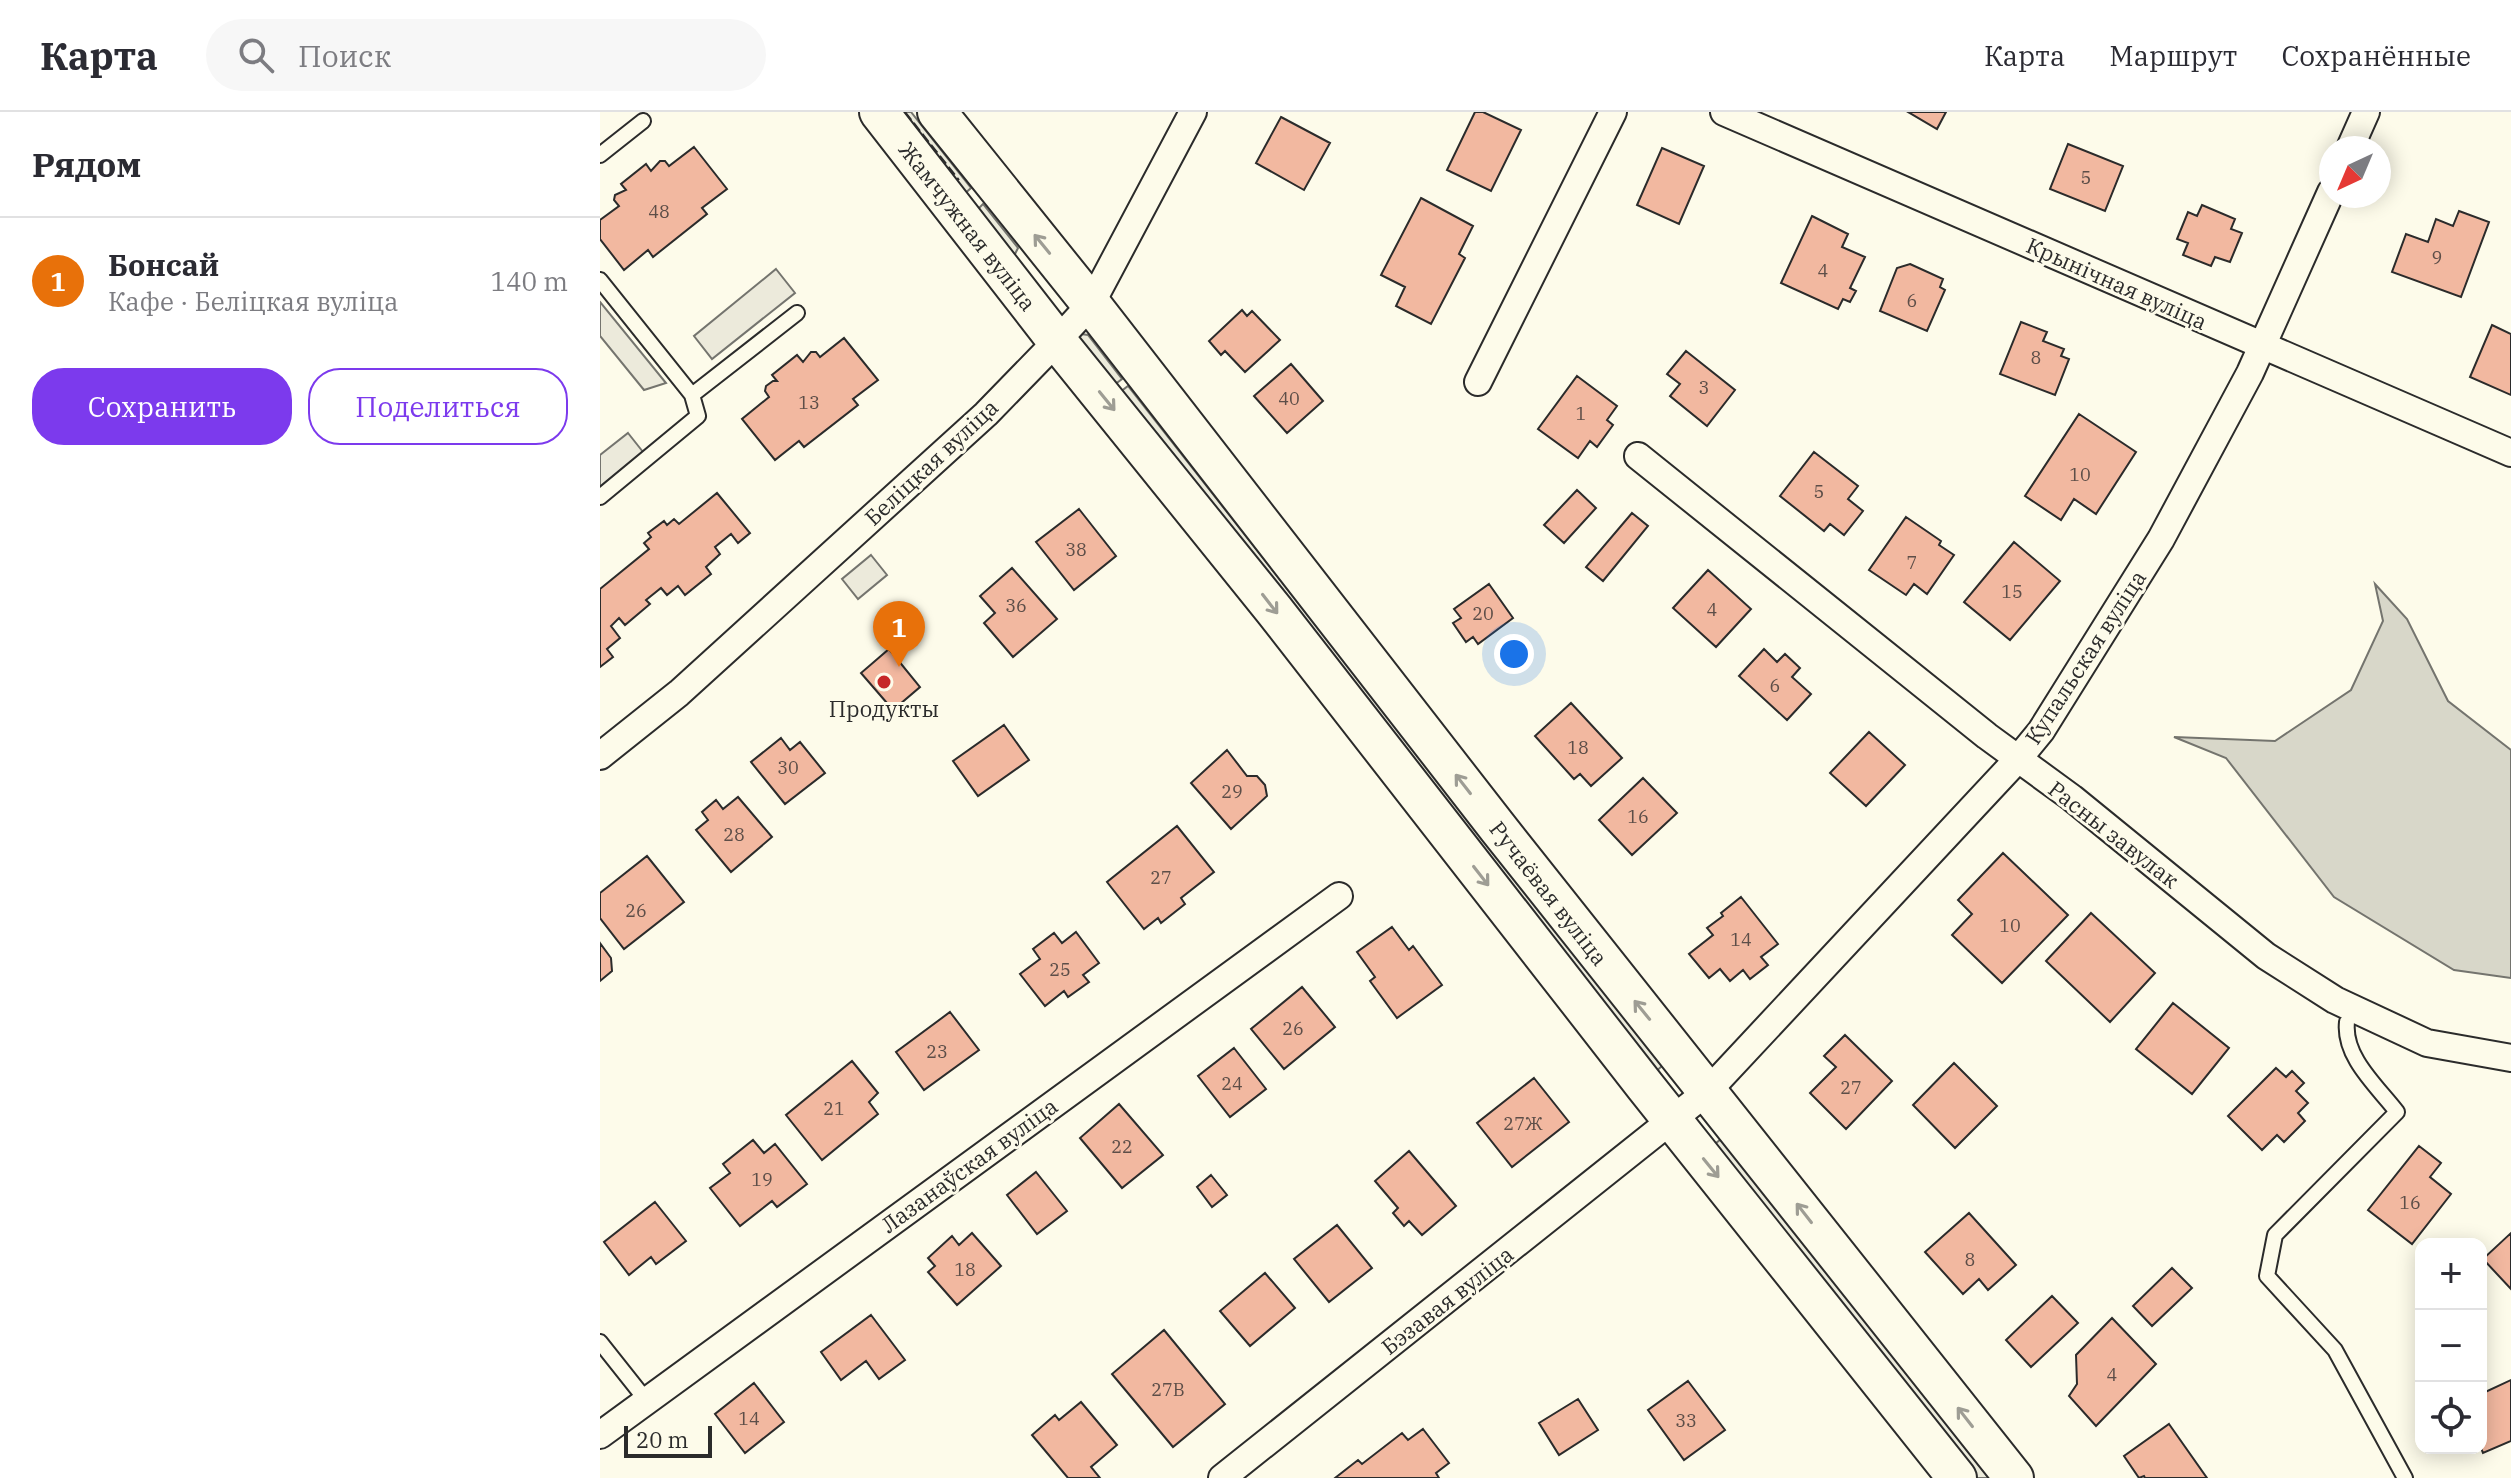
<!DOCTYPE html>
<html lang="ru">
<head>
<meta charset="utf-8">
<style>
	:root { --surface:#fff; --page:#f7f7f7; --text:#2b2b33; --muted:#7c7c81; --line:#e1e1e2; --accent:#7c3aed }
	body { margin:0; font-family:"IBM Plex Serif",serif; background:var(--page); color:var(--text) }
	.controls { position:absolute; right:24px; bottom:24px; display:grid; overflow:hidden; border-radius:16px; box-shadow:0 4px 20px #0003 }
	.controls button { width:72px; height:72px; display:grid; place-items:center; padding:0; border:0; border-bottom:2px solid var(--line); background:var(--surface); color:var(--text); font:40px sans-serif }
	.compass { position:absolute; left:1719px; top:24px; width:72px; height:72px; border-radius:50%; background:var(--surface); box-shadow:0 4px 20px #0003; rotate:224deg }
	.scale { position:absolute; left:24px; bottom:20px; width:88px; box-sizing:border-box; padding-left:8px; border:4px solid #2b2b2b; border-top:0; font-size:22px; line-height:28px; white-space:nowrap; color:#2b2b2b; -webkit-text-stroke:6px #fdfbea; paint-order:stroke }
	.you { position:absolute; left:914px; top:542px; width:28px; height:28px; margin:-20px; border:6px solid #fff; border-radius:50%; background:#1a73e8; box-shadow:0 0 0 12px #1a73e833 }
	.badge { display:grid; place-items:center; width:52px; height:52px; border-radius:50%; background:var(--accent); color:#fff; font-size:26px; font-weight:700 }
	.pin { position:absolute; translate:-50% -66px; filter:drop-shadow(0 2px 4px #0008) }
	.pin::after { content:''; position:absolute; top:42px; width:28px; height:24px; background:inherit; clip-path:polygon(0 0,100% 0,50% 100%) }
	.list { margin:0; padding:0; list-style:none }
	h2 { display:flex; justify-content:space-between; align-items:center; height:104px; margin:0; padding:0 32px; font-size:34px }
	h2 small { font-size:26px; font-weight:400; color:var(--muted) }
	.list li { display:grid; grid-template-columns:52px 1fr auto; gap:24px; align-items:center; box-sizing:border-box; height:128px; padding:0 32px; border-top:2px solid var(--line) }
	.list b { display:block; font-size:30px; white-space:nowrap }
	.list p { margin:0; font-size:26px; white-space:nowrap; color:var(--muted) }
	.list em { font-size:26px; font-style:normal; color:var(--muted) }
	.actions { display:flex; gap:16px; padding:24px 32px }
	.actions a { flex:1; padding:18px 0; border:2px solid var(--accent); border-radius:32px; text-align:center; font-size:28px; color:var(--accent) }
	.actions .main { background:var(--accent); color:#fff }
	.icon { flex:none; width:44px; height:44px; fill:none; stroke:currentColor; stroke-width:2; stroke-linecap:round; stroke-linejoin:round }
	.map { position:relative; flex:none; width:1911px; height:1366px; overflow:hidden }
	header { display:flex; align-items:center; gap:48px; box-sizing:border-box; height:112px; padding:0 40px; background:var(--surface); border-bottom:2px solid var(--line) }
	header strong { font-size:38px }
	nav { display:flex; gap:44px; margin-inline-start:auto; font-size:28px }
	.search { width:560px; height:72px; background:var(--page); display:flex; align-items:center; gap:20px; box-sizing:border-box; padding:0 28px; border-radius:44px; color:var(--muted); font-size:30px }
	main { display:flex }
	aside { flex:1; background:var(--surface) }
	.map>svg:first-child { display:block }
	.green { fill:#ecebdb; stroke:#74746e; stroke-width:2 }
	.parking { fill:#eceadb; stroke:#74746e; stroke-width:2 }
	.water { fill:#d8d7c9; stroke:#74746e; stroke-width:2 }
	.building { fill:#f2b8a0; stroke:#2b2b2b; stroke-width:2 }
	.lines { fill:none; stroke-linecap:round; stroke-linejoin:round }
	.lane-casing { stroke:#2b2b2b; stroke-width:18 }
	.street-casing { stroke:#2b2b2b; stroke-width:30 }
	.secondary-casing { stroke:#2b2b2b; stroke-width:42 }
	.lane { stroke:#fdfbea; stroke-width:14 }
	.street { stroke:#fdfbea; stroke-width:26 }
	.secondary { stroke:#fdfbea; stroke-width:38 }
	.fence { stroke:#2b2b2b; stroke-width:2; stroke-dasharray:10 4; stroke-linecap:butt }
	.oneway { stroke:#9e9d94 }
	.poi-dot { fill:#c62828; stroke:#fdfbea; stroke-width:3 }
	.labels { text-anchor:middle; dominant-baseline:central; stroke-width:6; stroke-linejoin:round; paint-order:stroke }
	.number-label { font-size:18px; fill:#5d4e48 }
	.street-label { font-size:22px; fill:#2b2b2b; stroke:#fdfbea }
	.poi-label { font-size:22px; fill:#2b2b2b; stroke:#fdfbea }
</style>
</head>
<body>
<header>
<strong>Карта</strong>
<div class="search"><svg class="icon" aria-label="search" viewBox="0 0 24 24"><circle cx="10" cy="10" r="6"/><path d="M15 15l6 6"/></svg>Поиск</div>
<nav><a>Карта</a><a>Маршрут</a><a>Сохранённые</a></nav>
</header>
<main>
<aside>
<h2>Рядом<small></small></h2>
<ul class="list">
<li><span class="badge" style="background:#e8710a">1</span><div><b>Бонсай</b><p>Кафе · Беліцкая вуліца</p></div><em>140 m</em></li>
</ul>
<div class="actions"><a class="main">Сохранить</a><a>Поделиться</a></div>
</aside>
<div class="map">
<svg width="1911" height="1366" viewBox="0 0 1911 1366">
	<rect width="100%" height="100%" fill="#fdfbea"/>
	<path class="green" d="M297,0H311L371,76L363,83Z
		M383,92L418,136L415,142L410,143L376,99Z
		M481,222L488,223L522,267L510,276L476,225Z
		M528,274L1062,954L1052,963L515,284Z
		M1121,1027L1389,1366H1368L1109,1037Z"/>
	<path class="parking" d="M176,157L195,181L112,247L94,224Z
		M0,190L66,271L44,278L0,224Z
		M28,321L47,345L0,383V343Z
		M271,443L287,463L258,487L242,467Z"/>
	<path class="water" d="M1775,472L1807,507L1848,589L1911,638V866L1854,858L1734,785L1626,646L1574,625L1675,629L1751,578L1783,509Z"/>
	<path class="building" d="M875,0H883L921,18L891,79L847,58Z
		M1308,0H1346L1337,17Z
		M681,5L730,31L704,78L656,51Z
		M1468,32L1523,54L1505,99L1450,77Z
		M94,35L127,77L102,96L107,102L53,145L48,138L24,158L0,127V108L19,94L14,88L15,83L26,78L21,72L46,52L51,59L60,49H65L69,54Z
		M1062,36L1104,54L1079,112L1037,93Z
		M821,86L873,114L859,142L865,146L831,212L796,194L805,175L781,163Z
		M1602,93L1635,107L1631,117L1642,121L1630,150L1615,145L1611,154L1583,143L1588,131L1577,127L1588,100L1597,104Z
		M1859,99L1889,110L1861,185L1792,160L1806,122L1828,130L1836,107L1853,114Z
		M1212,104L1248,122L1242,135L1265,145L1250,176L1256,179L1250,190L1243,187L1238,197L1181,171Z
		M1310,152L1343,167L1340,175L1345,178L1327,219L1280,199L1297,156Z
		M642,198L647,204L652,199L680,228L645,260L625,239L621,243L609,229Z
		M1421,210L1447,220L1443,229L1464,237L1461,244L1469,247L1455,283L1400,262Z
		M1892,213L1911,222V283L1870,265Z
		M244,226L278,268L253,287L258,293L204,335L199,329L175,348L142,307L169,285L165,279L166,274L173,269H177L172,263L197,243L203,250L211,240H216L220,245Z
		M1086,239L1135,278L1107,314L1070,284L1080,272L1067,262Z
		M691,252L723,289L687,321L654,284Z
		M977,264L1017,294L1007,308L1013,313L997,335L990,329L978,346L938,317Z
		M1479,302L1536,340L1496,402L1474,387L1461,408L1425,384Z
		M1214,340L1258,374L1248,387L1263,399L1244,423L1230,412L1224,419L1180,384Z
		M977,378L996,396L964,431L944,413Z
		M117,381L150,421L138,431L131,422L115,435L120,442L106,455L111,462L85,483L78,474L67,483L61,476L46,488L50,492L25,513L19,506L11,514L20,526L7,537L13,545L0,555V477L49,437L44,431L51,425L48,421L64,409L67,413L74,407L79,412Z
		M479,397L516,444L474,478L436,430Z
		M1032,401L1048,414L1003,469L986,455Z
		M1306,405L1341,429L1339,433L1354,443L1327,482L1314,472L1306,483L1269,458Z
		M1414,430L1460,469L1410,528L1364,490Z
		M412,456L457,507L413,545L384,511L395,501L380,484Z
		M1108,458L1151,497L1116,535L1073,496Z
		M889,472L913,506L878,532L873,525L866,530L853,511L861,506L854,497Z
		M289,537L320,575L293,598L261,561Z
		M1164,537L1177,550L1185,542L1200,556L1192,565L1211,582L1187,608L1139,564Z
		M971,591L1022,646L991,674L980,662L974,667L935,624Z
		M404,613L429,648L378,684L353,649Z
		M1269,620L1305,653L1266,694L1230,661Z
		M181,626L190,638L200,630L225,661L185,692L151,650Z
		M627,638L647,664H657L665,673L667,684L631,717L591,671Z
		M1043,666L1077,701L1032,743L999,708Z
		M138,685L172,725L131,760L96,718L108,708L102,700L116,688L123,697Z
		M577,714L614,760L581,786L585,792L561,811L558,806L544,817L507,770Z
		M1403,741L1468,803L1402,871L1352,823L1372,802L1358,788Z
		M47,744L84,790L24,837L0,806V781Z
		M1141,785L1178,832L1161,845L1168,853L1150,867L1143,858L1130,869L1120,857L1109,866L1089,842L1113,823L1107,816L1123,804L1121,801Z
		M1491,801L1555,861L1510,910L1446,849Z
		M792,815L809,838L813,834L842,873L797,906L770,869L775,865L757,840Z
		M476,820L499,851L483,863L489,870L468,885L464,879L445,894L420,862L440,847L433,837L454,821L462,831Z
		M0,831L11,846L12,859L0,869Z
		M702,875L735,915L684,957L651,917Z
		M1573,891L1629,936L1592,982L1536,937Z
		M350,900L379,938L324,978L296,940Z
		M1245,923L1292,969L1246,1017L1210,981L1236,955L1224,944Z
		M634,936L666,977L630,1005L598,964Z
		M252,949L278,981L269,990L278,1002L222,1048L186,1003Z
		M1354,951L1397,994L1355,1036L1313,993Z
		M1676,956L1686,965L1692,959L1704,971L1696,979L1708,991L1698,1001L1705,1009L1684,1030L1677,1023L1662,1038L1628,1004Z
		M934,966L969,1010L912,1055L877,1011Z
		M519,992L563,1043L522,1076L480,1026Z
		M153,1028L164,1041L175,1032L207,1072L177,1095L172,1089L140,1114L110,1076L130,1061L123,1052Z
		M1819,1034L1841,1051L1830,1065L1851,1082L1812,1132L1768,1098Z
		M809,1039L856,1094L822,1123L809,1109L804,1114L793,1101L798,1096L775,1069Z
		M436,1060L467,1099L437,1122L407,1083Z
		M611,1063L627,1083L612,1095L597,1075Z
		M55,1090L86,1129L56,1152L51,1145L29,1163L4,1130Z
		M1369,1101L1416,1153L1388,1178L1379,1167L1363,1182L1325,1140Z
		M737,1113L772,1156L729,1190L694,1147Z
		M372,1121L401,1154L357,1193L328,1160L335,1154L328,1146L352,1124L359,1133Z
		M1911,1121V1177L1883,1147Z
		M1572,1156L1592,1176L1552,1214L1533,1194Z
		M665,1161L695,1196L650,1234L620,1199Z
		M1452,1184L1478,1211L1431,1255L1406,1228Z
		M271,1203L305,1248L279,1267L266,1249L241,1268L221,1240Z
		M1512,1206L1556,1252L1496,1314L1469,1284L1477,1272L1476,1243Z
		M564,1218L625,1292L573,1335L512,1262Z
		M1911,1268V1329L1883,1341L1881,1336V1282Z
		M1088,1269L1125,1318L1084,1348L1048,1298Z
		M154,1271L184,1310L145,1341L115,1302Z
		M978,1287L998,1318L959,1343L939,1311Z
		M481,1290L517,1333L491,1355L500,1366H468L432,1323L455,1303L459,1308Z
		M1569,1312L1607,1366H1545L1544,1364L1539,1366L1524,1344Z
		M823,1317L849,1351L836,1361L839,1366H735L758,1348L762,1352L802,1321L808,1328Z"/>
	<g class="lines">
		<defs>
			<path id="lane" d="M0,43L43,9
				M0,168L92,283L98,304L0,385
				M92,283L197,201
				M1747,910C1743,945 1778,975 1797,1000L1675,1123L1667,1164L1735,1238L1805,1366
				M0,1230L46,1288"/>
			<path id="street" d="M1124,0L1911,341
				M1750,36L1766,0
				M878,270L1013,0
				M1038,344L1387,624L1472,686L1666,844L1735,888L1827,931L1911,946
				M0,644L79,581L386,302L457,229L491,192L593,0
				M0,1323L739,784
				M622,1366L1108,979L1418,647L1441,619L1561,427L1650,261L1731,80"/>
			<path id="secondary" d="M279,0L457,229L674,498L1045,974L1357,1366
				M337,0L491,192L898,716L1414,1366"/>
		</defs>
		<use href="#lane" class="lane-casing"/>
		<use href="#street" class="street-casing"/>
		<use href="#secondary" class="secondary-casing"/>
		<use href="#lane" class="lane"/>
		<use href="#street" class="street"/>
		<use href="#secondary" class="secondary"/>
		<path class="fence" d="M305,0L359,68"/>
	</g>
	<defs><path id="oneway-shaft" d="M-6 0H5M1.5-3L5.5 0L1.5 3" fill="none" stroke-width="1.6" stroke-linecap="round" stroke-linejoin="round" transform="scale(2)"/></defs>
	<g class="oneway">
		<use href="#oneway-shaft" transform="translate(442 132) rotate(-129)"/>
		<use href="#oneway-shaft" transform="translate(507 289) rotate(51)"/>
		<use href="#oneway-shaft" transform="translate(670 492) rotate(52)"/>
		<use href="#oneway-shaft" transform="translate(863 672) rotate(-128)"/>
		<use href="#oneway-shaft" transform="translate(881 764) rotate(52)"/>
		<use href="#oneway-shaft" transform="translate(1042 898) rotate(-129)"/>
		<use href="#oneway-shaft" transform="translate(1111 1056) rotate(51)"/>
		<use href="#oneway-shaft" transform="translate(1204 1101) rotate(-128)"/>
		<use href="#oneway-shaft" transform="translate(1365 1305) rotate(-128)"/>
	</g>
	<circle class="poi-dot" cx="284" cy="570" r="8"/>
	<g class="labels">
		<g class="number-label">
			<text x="1486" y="65">5</text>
			<text x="59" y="99">48</text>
			<text x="1837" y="145">9</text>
			<text x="1223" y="158">4</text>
			<text x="1312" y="188">6</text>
			<text x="1436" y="245">8</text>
			<text x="1104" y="275">3</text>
			<text x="689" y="286">40</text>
			<text x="209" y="290">13</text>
			<text x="981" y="301">1</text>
			<text x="1480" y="362">10</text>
			<text x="1219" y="379">5</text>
			<text x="476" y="437">38</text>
			<text x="1312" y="450">7</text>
			<text x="1412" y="479">15</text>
			<text x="416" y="493">36</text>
			<text x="1112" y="497">4</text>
			<text x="883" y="501">20</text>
			<text x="1175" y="573">6</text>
			<text x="978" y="635">18</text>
			<text x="188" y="655">30</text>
			<text x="632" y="679">29</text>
			<text x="1038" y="704">16</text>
			<text x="134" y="722">28</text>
			<text x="561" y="765">27</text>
			<text x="36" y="798">26</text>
			<text x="1410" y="813">10</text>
			<text x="1141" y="827">14</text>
			<text x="460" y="857">25</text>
			<text x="693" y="916">26</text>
			<text x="337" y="939">23</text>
			<text x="632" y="971">24</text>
			<text x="1251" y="975">27</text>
			<text x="234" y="996">21</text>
			<text x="923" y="1011">27Ж</text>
			<text x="522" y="1034">22</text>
			<text x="162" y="1067">19</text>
			<text x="1810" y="1090">16</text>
			<text x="1370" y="1147">8</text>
			<text x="365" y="1157">18</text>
			<text x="1512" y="1262">4</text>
			<text x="568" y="1277">27В</text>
			<text x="149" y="1306">14</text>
			<text x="1086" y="1308">33</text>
		</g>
		<g class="street-label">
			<text transform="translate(368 114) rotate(52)">Жамчужная вуліца</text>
			<text transform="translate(1517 171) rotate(24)">Крынічная вуліца</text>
			<text transform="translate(331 350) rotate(-43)">Беліцкая вуліца</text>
			<text transform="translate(1485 545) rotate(-57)">Купальская вуліца</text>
			<text transform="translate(1514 722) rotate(38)">Расны завулак</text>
			<text transform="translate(949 781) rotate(52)">Ручаёвая вуліца</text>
			<text transform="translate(369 1053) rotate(-36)">Лазанаўская вуліца</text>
			<text transform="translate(847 1188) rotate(-38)">Бэзавая вуліца</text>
		</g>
		<g class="poi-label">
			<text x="284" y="596">Продукты</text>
		</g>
	</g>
</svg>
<div class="controls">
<button>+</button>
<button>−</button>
<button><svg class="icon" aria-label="locate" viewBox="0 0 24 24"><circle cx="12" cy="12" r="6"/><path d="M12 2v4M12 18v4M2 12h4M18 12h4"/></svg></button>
</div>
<svg class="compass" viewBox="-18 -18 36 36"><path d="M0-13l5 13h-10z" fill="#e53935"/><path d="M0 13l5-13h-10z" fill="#7c7c81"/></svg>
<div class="scale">20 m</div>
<div class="you"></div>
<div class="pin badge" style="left:299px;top:555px;background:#e8710a">1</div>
</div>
</main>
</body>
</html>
